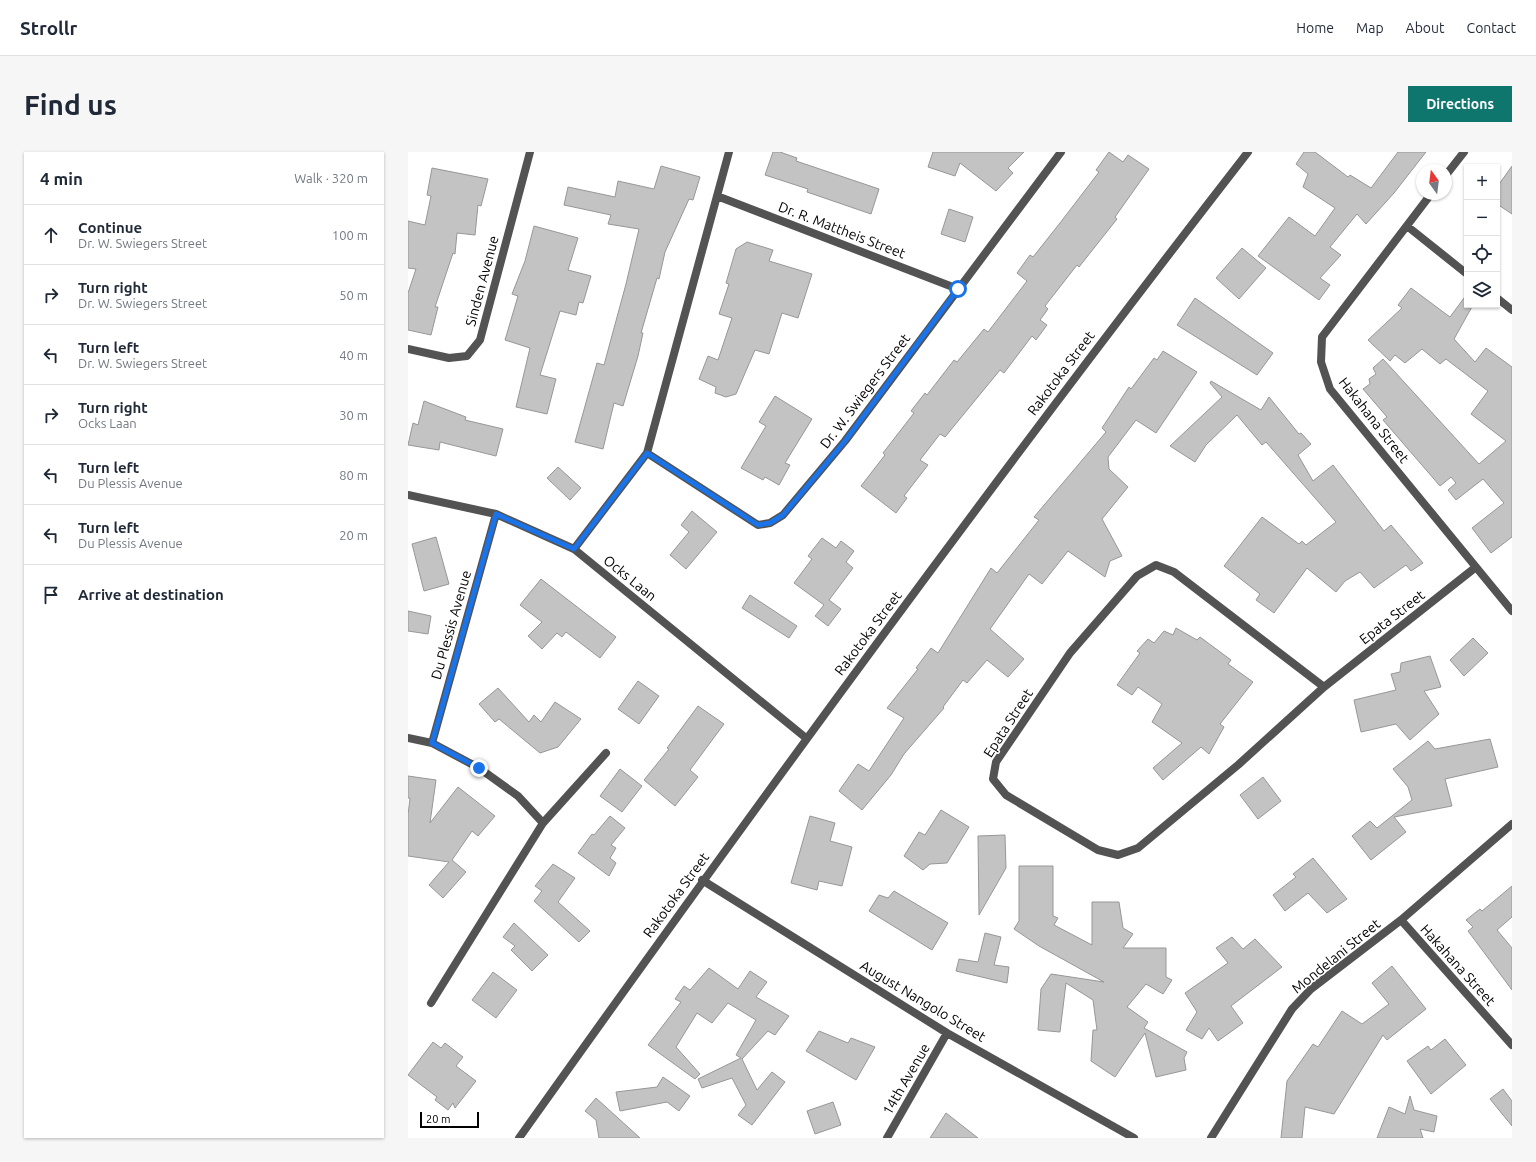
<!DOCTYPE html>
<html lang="en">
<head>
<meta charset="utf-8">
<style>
	:root { --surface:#fff; --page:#f6f6f7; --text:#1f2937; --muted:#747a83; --line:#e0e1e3; --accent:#0f766e }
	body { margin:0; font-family:Ubuntu,sans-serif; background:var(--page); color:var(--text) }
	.controls { position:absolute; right:12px; top:12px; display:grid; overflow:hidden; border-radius:0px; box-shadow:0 1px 3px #0004 }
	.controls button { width:36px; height:36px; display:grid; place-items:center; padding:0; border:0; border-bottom:1px solid var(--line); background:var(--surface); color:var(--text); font:20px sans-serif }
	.compass { position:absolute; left:1008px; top:12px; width:36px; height:36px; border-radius:50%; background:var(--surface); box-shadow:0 1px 3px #0004; rotate:346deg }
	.scale { position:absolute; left:12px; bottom:10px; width:59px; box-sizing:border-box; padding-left:4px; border:2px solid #000; border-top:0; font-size:11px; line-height:14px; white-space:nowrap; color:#000; -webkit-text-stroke:3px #fff; paint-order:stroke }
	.stop { position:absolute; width:12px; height:12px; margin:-9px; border:3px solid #1a73e8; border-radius:50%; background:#fff }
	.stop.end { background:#1a73e8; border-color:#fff; box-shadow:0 1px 4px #0008 }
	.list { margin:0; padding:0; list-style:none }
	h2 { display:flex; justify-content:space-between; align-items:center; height:52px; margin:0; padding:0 16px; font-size:17px }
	h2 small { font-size:13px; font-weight:400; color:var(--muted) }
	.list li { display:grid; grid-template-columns:26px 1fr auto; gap:12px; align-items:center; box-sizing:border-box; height:60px; padding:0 16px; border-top:1px solid var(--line) }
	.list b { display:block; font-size:15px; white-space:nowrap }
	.list p { margin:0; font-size:13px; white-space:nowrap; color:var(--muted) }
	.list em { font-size:13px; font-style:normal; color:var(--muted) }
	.icon { flex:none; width:22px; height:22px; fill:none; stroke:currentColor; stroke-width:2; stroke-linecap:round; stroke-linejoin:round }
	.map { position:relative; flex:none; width:1104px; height:986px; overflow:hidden; border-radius:0px }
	header { display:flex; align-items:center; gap:24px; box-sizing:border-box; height:56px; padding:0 20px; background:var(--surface); border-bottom:1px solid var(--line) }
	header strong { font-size:19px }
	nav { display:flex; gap:22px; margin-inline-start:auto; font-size:14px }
	.intro { display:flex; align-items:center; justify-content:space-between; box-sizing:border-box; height:96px; padding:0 24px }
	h1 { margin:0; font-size:28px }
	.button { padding:10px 18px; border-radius:0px; background:var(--accent); color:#fff; font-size:14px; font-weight:700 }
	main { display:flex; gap:24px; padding:0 24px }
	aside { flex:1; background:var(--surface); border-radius:0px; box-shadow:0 1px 3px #0004 }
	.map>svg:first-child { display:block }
	.building { fill:#c3c3c3; stroke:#979797 }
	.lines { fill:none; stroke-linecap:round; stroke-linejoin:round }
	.minor { stroke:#535353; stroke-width:8 }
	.tertiary { stroke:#535353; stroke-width:8 }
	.route { stroke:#1a73e8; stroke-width:5 }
	.labels { text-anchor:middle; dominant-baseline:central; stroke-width:3; stroke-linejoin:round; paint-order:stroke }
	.street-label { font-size:14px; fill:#000; stroke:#fff }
</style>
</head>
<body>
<header>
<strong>Strollr</strong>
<nav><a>Home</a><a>Map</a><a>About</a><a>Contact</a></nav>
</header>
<div class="intro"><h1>Find us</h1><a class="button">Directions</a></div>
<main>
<aside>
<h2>4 min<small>Walk · 320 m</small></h2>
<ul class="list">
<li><svg class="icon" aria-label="ahead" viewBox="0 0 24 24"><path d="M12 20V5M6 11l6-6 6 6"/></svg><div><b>Continue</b><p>Dr. W. Swiegers Street</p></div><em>100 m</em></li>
<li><svg class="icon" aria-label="right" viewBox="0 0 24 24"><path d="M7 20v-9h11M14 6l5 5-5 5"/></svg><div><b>Turn right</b><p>Dr. W. Swiegers Street</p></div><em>50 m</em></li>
<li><svg class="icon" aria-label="left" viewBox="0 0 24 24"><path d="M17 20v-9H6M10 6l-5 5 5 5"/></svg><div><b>Turn left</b><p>Dr. W. Swiegers Street</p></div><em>40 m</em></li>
<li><svg class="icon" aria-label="right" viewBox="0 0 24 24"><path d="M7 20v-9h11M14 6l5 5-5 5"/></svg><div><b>Turn right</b><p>Ocks Laan</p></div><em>30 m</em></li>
<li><svg class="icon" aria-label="left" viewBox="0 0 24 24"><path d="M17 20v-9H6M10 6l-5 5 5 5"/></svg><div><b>Turn left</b><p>Du Plessis Avenue</p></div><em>80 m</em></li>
<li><svg class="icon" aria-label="left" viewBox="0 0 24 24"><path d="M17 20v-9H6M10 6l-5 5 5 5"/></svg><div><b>Turn left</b><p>Du Plessis Avenue</p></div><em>20 m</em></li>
<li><svg class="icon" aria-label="arrive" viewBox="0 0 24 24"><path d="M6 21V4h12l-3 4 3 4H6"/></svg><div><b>Arrive at destination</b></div></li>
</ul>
</aside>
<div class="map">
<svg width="1104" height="986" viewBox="0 0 1104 986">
	<rect width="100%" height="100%" fill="#fff"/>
	<path class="building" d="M365,0H372L389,6L388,9L471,37L463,62L399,40L400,37L357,23Z
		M525,0H616L600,16L605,21L588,39L552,11L547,24L520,15Z
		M701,0L715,10L720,3L741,17L707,65L709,67L671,115L669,113L637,154L640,157L632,168L639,173L628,188L624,184L596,221L592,218L537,285L532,282L512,308L520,313L496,344L499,346L488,361L453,334L477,303L475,301L506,261L503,259L517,241L519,243L546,208L549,210L576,177L580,180L619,129L609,121L622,103L625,105L652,71L691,20L688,18Z
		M896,0H907L940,25L942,23L963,36L990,0H1018L986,41L958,72L949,62L922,95L933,103L912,126L922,133L911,148L850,104L881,65L907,84L927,56L895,35L900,22L888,12Z
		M253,14L292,25L285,48L281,47L257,100L251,127L249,126L233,181H235L230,204L215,254L206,251L195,297L167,290L189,211L196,213L218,132L231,77L200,72L203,63L156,53L160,35L207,45L210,29L246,37Z
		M1104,14V62L1089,52V35Z
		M24,16L80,27L73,54L70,53L67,83L49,81L47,102L45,101L27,155H30L23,183L0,178V141L8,117L0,116V69L17,73L23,44L19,43Z
		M541,57L565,65L557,90L533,82Z
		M126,74L170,86L160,118L183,124L175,151L171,150L168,163L152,159L132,223L148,227L139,262L108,255L122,196L97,188L110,144L104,142L117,109Z
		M339,90L365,98L361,109L404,122L390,166L374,161L361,202L347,198L328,242L318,245L307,241L308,235L291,227L300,204L310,208L324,166L311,162L321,132L318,131L328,97Z
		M834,96L858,116L831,147L808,126Z
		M1003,136L1042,165L1059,142V153H1065L1046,187L1067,210L1078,196L1104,215V385L1083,401L1064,376L1096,351L1075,327L1048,348L1040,338L1048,331L1043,325L1032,334L975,268L979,265L955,237L962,232L961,227L968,222L965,216L975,207L1071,312L1098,289L1063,262L1080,239L1038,207L1032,212L1014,197L997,211L987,203L982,209L960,188L994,156L990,153Z
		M787,146L865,201L849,223L769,173Z
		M755,199L789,220L748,281L728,268L700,305L701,317L720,335L694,367L714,404L702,409L697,425L660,399L634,432L621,422L582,477L616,507L600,525L579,508L559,531L555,528L535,555L536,556L496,602L483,623L454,658L431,639L450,612L461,619L496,566L479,556L510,517L508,516L523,496L530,501L583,416L589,421L631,368L626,365L698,280L694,276L721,235L723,237L746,206L749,208Z
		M803,229L853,258L861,245L891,282L893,281L903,292L890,303L905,329L925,313L976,379L983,373L1015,411L1003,419L998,413L966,436L952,420L937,429L928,440L899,416L866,461L848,448L852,442L816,414L854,365L891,392L894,389L898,393L928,370L858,290L854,293L829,263L798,293L787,310L762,294L814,245L802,231Z
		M367,244L404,267L377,311L382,313L371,333L357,325L355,328L333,316L358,274L351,270Z
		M16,249L58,265L57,268L95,277L88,304L32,290L31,298L0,293L5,271L10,273Z
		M150,315L173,336L162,348L139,326Z
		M284,359L309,380L278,417L262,403L281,380L273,373Z
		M28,385L41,432L16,439L4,392Z
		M414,386L428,396L433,389L446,399L438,410L445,416L421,448L433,457L420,474L407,464L416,453L386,431L404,407L400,404Z
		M133,427L208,485L192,506L158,480L154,485L149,481L134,497L120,484L134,470L112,453Z
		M342,443L389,474L381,486L334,456Z
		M0,459L23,464L20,482L0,479Z
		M768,476L789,488L792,485L823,508L820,512L845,530L812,572L816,575L801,602L793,595L755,628L745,616L774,591L744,570L754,552L730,535L724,543L709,533L732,501L729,499L740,487L746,491L756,479L765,483Z
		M1065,486L1080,501L1056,524L1042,508Z
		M1022,504L1033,535L1016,539L1031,562L1002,588L988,572L953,580L946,548L988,538L983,522L992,520L993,511Z
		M230,529L251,544L231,572L210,557Z
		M90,536L121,570L126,563L133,570L147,550L173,567L150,595L132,601L91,567L87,570L71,552Z
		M290,554L316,572L282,618L290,625L267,654L236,628L261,597L259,596Z
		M1082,587L1090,615L1037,627L1044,654L986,665L998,680L963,708L944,684L962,669L969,676L1004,648L1000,635L985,617L1020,589L1027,597Z
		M212,617L234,634L214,660L192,644Z
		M0,624L28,628L22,671L50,635L87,664L70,684L64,679L44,708L58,720L35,746L21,733L41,710L0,704V663L2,646H0Z
		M855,625L873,649L850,667L832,643Z
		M533,658L561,675L539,711L522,712L515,718L496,704L511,680L517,683Z
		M202,664L217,676L203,693L208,696L202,706L208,711L201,724L170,701L184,682L186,683Z
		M402,664L427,671L422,689L444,695L434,734L411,729L409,738L383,731Z
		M597,683L598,716L571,763L570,684Z
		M905,706L939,747L919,761L900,741L877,759L865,743L888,725L885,722Z
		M145,712L167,726L150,750L182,779L171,790L126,749L134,739L127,734Z
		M611,714H645V764L650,766L646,773L684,793V750H711L715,776L725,782L715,796H758V825L764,828L755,842L738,832L719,855L740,870L736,876L779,900L776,906L778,918L748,925L737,881L707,925L683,909L685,878H689L685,848L658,831L652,880L630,878L633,837L643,822L696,830L631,794L606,777L611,769Z
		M1104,734V765L1089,778L1104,796V838L1060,779L1065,775L1058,768L1072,757L1074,759Z
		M486,739L540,771L524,798L461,759L471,743L480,746Z
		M106,771L140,803L124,819L103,798L107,794L95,785Z
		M577,781L593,785L586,813L601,815L599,831L548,819L551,807L570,810Z
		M824,785L835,797L847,787L874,815L823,854L835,871L810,889L801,876L794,887L778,878L789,860L777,841L820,811L808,796Z
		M984,814L1018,857L979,888L975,883L926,962L897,955L894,986H873L879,929L905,892L910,895L934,859L954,872L981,852L964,831Z
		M301,816L330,837L342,819L359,830L348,845L381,864L367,883L360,879L334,907L349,938L364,920L377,930L344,973L330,963L338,953L324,926L294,936L290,927L333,906L328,903L348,868L320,851L304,871L289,861L268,895L292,922L287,927L240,893L273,850L267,847L276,834L282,838Z
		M85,820L109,838L88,866L64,848Z
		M411,879L440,891L443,886L467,895L448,928L398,899Z
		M1037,887L1058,913L1023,942L999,909L1020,894L1023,898Z
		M25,890L33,896L37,891L55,905L48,914L68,929L47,956L45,951L40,958L27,948L29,945L0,923Z
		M255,925L282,944L271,959L259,950L212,959L208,940L249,935Z
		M1095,937L1104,949V974L1082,947Z
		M1002,944L1006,958L1029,964L1026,980L1012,977L1015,986H969L981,955L997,962Z
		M188,946L232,986H191L188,968L177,959Z
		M425,950L433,973L407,982L399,959Z
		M538,961L570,986H522Z"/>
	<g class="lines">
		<path class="minor" d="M1038,23L1056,0
			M1023,42L914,185L913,210L922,237L1104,459
			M309,44L550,137
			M999,74L1059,122
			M1089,146L1104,158
			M0,197L41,206L59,204L72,188L122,0
			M239,301L350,373L362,371L375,363L437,289L653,0
			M0,343L88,362L166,397L398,586
			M166,397L239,301L321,0
			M916,535L766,420L748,413L729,424L662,501L588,610L585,627L598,643L690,698L710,703L730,696L830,613L916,535L1068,415
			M0,586L24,591L71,616L110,644L135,671L23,851
			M24,591L88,362
			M135,671L198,601
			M294,728L539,881L726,986
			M993,768L1104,893
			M479,986L539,881
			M803,986L884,857L903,837L993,768L1104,672"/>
		<path class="tertiary" d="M111,986C348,653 589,323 840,0"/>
	</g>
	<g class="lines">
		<path class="route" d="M71,616L24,591L88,362L166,397L239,301L350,373L362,371L375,363L437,289L550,137"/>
	</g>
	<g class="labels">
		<g class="street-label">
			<text transform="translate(434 78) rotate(21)">Dr. R. Mattheis Street</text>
			<text transform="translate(74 129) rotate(-75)">Sinden Avenue</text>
			<text transform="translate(653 221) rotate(-53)">Rakotoka Street</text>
			<text transform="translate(457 239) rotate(-53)">Dr. W. Swiegers Street</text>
			<text transform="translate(966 268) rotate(52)">Hakahana Street</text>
			<text transform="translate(222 426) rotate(39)">Ocks Laan</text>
			<text transform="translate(984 465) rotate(-38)">Epata Street</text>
			<text transform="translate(43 473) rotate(-74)">Du Plessis Avenue</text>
			<text transform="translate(460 481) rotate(-53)">Rakotoka Street</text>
			<text transform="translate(600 571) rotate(-57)">Epata Street</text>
			<text transform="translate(268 743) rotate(-54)">Rakotoka Street</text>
			<text transform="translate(928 804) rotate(-39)">Mondelani Street</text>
			<text transform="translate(1050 813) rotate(48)">Hakahana Street</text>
			<text transform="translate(515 849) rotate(31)">August Nangolo Street</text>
			<text transform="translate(498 927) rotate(-60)">14th Avenue</text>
		</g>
	</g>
</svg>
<div class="controls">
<button>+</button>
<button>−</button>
<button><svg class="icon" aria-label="locate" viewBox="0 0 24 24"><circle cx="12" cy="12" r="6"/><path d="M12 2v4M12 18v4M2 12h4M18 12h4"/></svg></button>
<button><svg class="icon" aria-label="layers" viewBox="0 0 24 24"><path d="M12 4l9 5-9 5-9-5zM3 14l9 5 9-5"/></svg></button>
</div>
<svg class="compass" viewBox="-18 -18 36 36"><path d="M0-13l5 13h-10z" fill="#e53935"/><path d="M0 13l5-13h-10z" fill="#747a83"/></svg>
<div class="scale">20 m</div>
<div class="stop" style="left:550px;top:137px"></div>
<div class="stop end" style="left:71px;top:616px"></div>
</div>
</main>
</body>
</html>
